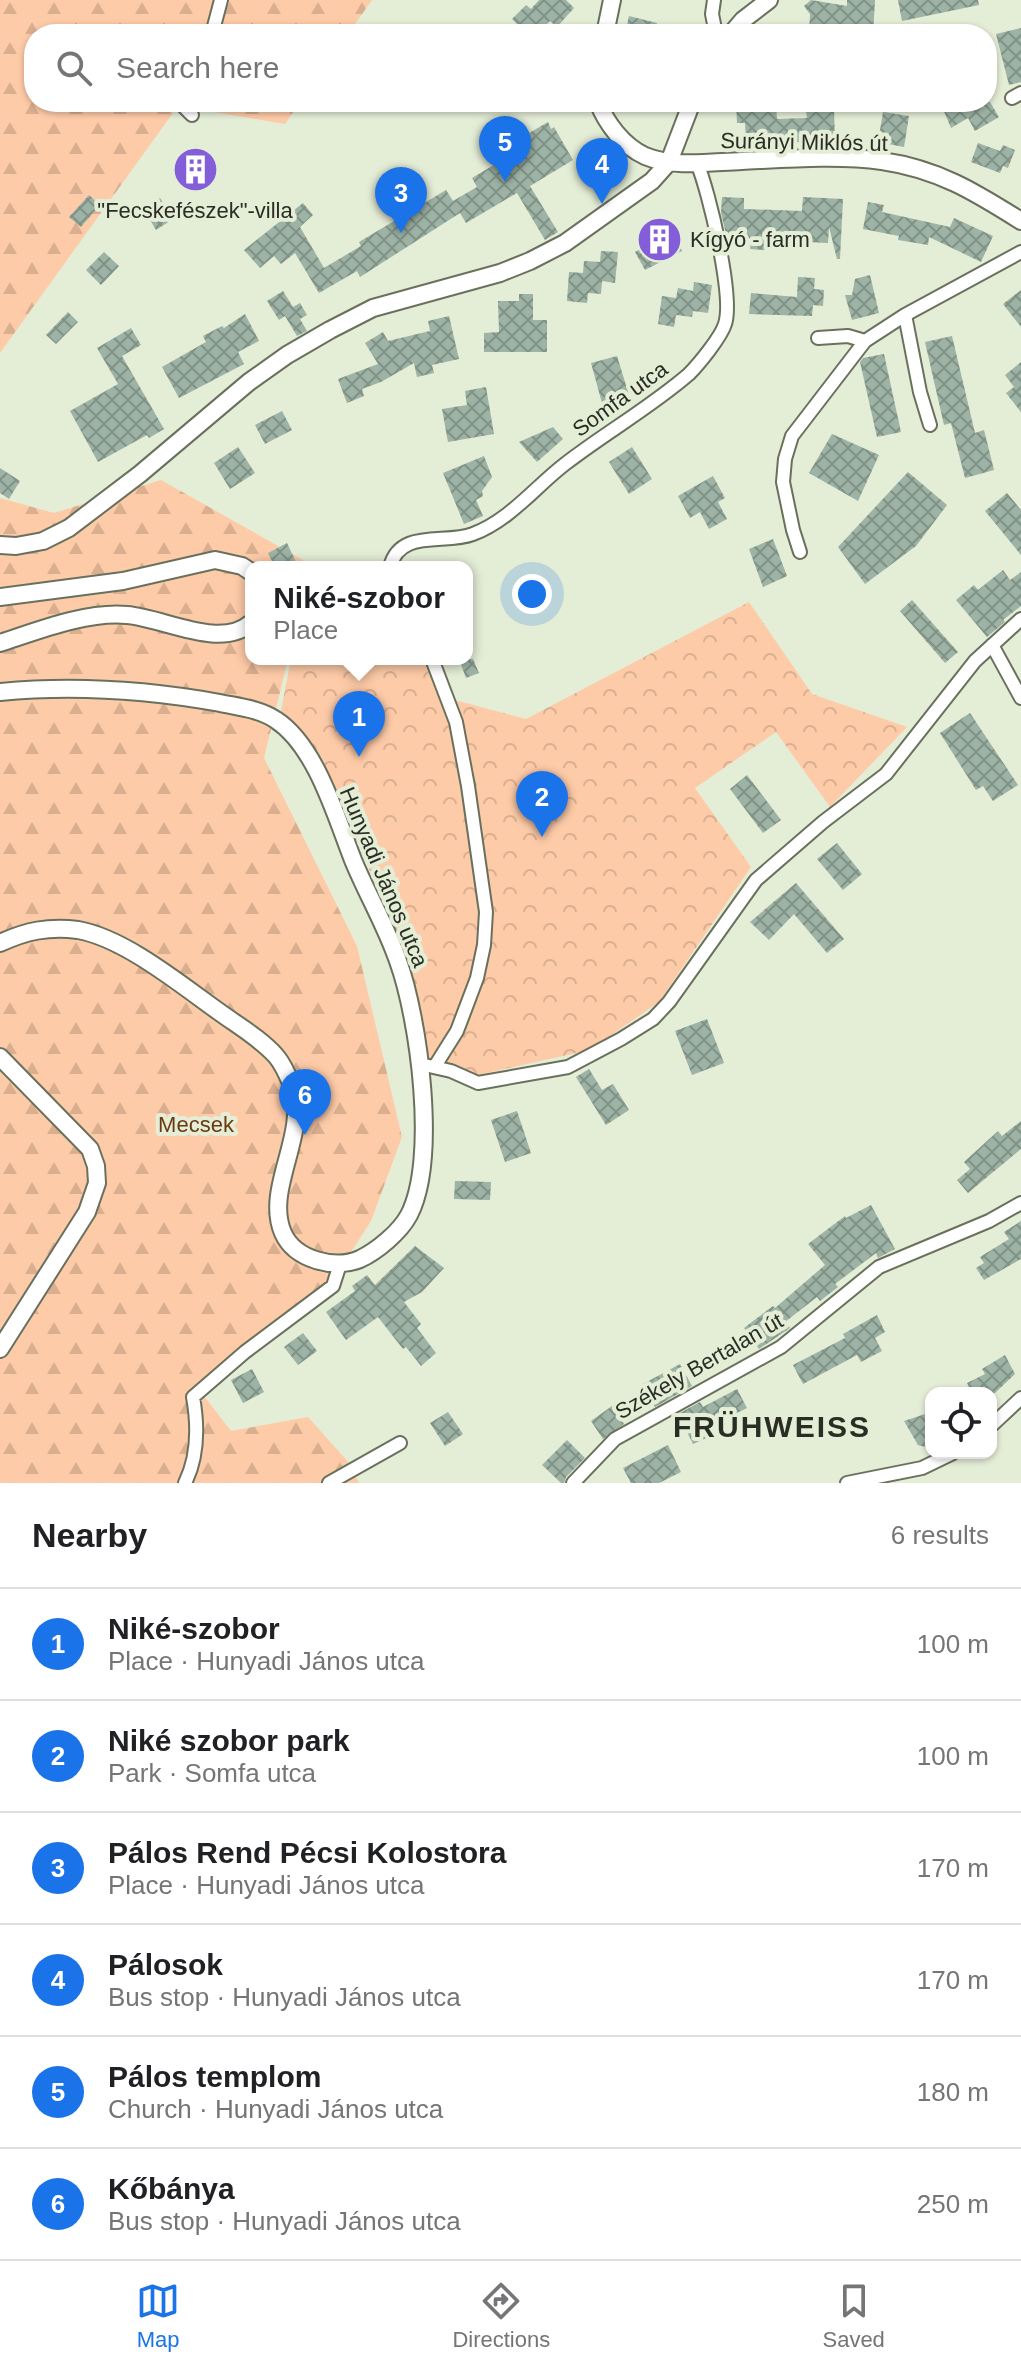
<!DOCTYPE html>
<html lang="en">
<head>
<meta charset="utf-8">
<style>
	:root { --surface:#fff; --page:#f6f6f6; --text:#202124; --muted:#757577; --line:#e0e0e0; --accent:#1a73e8 }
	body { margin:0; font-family:Helvetica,sans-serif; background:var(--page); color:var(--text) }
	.controls { position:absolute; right:24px; bottom:24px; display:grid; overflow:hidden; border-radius:16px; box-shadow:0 2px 6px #0004 }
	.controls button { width:72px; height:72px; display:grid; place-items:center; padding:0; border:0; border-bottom:2px solid var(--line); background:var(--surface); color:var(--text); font:40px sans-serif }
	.you { position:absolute; left:532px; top:594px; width:28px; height:28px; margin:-20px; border:6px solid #fff; border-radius:50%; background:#1a73e8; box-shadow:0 0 0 12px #1a73e833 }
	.badge { display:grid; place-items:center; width:52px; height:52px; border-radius:50%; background:var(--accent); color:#fff; font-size:26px; font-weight:700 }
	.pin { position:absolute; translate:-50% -66px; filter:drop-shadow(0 2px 4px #0008) }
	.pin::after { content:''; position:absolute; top:42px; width:28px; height:24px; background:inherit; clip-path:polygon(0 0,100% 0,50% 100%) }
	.popup { position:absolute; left:245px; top:561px; width:228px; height:104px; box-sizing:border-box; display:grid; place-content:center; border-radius:16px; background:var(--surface); filter:drop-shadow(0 2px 6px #0005); font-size:26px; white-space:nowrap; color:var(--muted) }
	.popup b { font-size:30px; color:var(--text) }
	.popup::after { content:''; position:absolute; left:50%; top:100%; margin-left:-16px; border:16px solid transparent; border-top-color:var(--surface) }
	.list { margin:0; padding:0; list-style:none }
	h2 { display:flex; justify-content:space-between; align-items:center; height:104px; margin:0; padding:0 32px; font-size:34px }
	h2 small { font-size:26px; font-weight:400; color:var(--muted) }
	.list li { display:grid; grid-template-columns:52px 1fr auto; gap:24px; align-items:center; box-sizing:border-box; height:112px; padding:0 32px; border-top:2px solid var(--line) }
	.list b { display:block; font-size:30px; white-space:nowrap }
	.list p { margin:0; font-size:26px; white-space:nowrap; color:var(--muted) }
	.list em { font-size:26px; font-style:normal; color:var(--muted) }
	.icon { flex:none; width:44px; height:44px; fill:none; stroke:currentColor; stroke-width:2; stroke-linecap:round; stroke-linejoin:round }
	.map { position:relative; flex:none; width:1021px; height:1483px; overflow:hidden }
	.search { position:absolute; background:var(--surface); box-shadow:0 2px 6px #0004; left:24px; right:24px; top:24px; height:88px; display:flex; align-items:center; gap:20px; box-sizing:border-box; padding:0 28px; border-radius:32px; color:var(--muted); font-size:30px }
	.sheet { height:776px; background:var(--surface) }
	nav { display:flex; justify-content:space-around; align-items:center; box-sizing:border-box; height:112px; border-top:2px solid var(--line); background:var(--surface); font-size:22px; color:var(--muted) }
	nav a { display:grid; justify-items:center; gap:4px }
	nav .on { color:var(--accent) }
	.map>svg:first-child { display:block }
	.forest { fill:url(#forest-firs) }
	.park { fill:url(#park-crowns) }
	.building { fill:url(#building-cross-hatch) }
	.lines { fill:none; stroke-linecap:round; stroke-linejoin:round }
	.minor-casing { stroke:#69715d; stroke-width:16 }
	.tertiary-casing { stroke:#69715d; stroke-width:20 }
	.minor { stroke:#fff; stroke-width:12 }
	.tertiary { stroke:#fff; stroke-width:16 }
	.labels { text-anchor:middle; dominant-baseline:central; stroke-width:8; stroke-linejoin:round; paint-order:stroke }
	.street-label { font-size:22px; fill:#292d24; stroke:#e4edd6 }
	.poi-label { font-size:22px; fill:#292d24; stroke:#e4edd6 }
	.park-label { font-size:22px; fill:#6a3a13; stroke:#e4edd6 }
	.district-label { font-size:30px; font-weight:bold; letter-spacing:2px; fill:#292d24; stroke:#e4edd6 }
</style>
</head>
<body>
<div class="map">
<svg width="1021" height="1483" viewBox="0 0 1021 1483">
	<defs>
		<pattern id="forest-firs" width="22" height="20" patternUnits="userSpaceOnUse" patternTransform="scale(2)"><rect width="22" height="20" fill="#fecba8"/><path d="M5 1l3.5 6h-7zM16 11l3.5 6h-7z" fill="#daaf90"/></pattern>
		<pattern id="park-crowns" width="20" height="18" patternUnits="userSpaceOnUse" patternTransform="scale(2)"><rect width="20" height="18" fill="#fecba8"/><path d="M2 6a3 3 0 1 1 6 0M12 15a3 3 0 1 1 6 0" fill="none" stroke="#daaf90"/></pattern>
		<pattern id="building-cross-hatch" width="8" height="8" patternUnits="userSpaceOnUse" patternTransform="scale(2)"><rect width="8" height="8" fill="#9db3a5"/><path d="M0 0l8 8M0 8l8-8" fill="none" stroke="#809286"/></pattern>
	</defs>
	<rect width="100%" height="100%" fill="#e4edd6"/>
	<path class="forest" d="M0,0H372L348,34H34V102H300L285,124L178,106L0,353Z
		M161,480L303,560L302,567H251V659H288L264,758L357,946L402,1137L371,1221L326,1291L200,1391L231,1431L308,1417L350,1464L359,1483H0V498L54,513Z"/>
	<path class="park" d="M749,602L812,694L907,727L830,807L776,732L695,788L751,867L659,1002L590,1050L473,1076L426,1061L412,974L377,885L298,726L281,711L291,659H429L451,699L526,719Z"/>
	<path class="building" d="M539,0H566L574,8L557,27L550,21L537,34H527L512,19L526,5L531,9Z
		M811,0L847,6V0H875L873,34H809L810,14L804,6Z
		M898,0H978L979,5L902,21Z
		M629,16L657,23L654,34H625Z
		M1021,28V82L1009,85L996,34Z
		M736,102H776L777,119L807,118L806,111L834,110L835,140L746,145L745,123H737Z
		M940,102H990L999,117L975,131L968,118L951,128Z
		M883,112L909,116L904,147L878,142Z
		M548,122L551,129L554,127L573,160L530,186L558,232L545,240L517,193L466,223L460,213L360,277L357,271L319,293L295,253L281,264L274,256L260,268L244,250L303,203L313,215L300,227L324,268L361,246L359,242L446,190L453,201L477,187L472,178L524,147L519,139Z
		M978,143L1000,151L1003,145L1015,150L1008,168L1003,166L1000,173L971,162Z
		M180,152L216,161L210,187L174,178Z
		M89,195L100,205L81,227L69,217Z
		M722,197L744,198V209L802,211L803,197L843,199L840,259H837L829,227L828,243L766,240L765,250L750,249L751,239L727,238L721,213Z
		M160,198L173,219L156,230L143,208Z
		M868,202L884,205L882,212L950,227L954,218L993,236L981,262L929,237L928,245L898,240L899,236L863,229Z
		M665,219L682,251L645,270L635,252L646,246L639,233Z
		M601,251L618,252L615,283L602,281L601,294L588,293L587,303L567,301L569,272L583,273L584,261L600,262Z
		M104,252L119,266L101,285L86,270Z
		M870,275L879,313L852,320L845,295H852L855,279Z
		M798,277L815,278L814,289L824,290L823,306L813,305L812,316L749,314L751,293L797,297Z
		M694,282L712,285L708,313L693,311L692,317L676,315L674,327L658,324L662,296L676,298L678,288L693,291Z
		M1021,290V327L1003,304Z
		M283,291L293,307L300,303L307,315L300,319L307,331L297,336L285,316L279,320L267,301Z
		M519,294H533V320H547V352H484V333L499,332L498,301H519Z
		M68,312L78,322L56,344L46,335Z
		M245,314L259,341L238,352L244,364L179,398L162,367L206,342L203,336L222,326L224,328Z
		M449,316L459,359L432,365L434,373L417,377L414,363L381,382L362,389L364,396L347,403L338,379L378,364L365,343L383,332L388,341L430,331L428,321Z
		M131,328L141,345L122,356L164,429L149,438L147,435L98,462L70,411L118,384L97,348Z
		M952,336L975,433L984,430L994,470L965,478L951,423L944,425L925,342Z
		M884,354L901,432L877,437L860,362L863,358Z
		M617,356L629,395L602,403L591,363Z
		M1021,362V412L1006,393L1014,387L1005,375Z
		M486,387L494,434L448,442L442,409L467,405L465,391Z
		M282,411L292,430L265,444L255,425Z
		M553,427L563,439L537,462L519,442Z
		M832,434L879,455L858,501L809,473Z
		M238,447L255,473L230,489L214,463Z
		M632,447L652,479L629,494L609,462Z
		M484,456L492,477L482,491L483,496L476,500L483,516L464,524L443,473Z
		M0,468L20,481L9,499L0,493Z
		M908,472L947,505L916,546L865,584L838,547Z
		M713,476L725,498L718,502L727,519L709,529L700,512L690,518L678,496Z
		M1007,493L1021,510V555L985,511Z
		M773,539L787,576L763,587L749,549Z
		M287,543L297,564L291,567H275L268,553Z
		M1003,570L1010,580L1021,572V606L1003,620L1005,622L987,637L956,600L974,585L978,590Z
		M912,600L958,652L945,663L900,611Z
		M459,659H473L479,673L466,678Z
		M970,713L1018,785L993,801L983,786L976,790L940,733Z
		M747,775L781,820L763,833L730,789Z
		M837,843L862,874L843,890L817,859Z
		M796,883L844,939L827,953L794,914L769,940L750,922Z
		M707,1019L724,1063L692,1075L675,1031Z
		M589,1069L602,1090L613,1084L629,1110L606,1125L576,1077Z
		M517,1111L531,1153L505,1162L491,1120Z
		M1021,1121V1149L968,1193L957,1180L970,1169L964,1162L998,1131L1002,1136Z
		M455,1181L491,1182L490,1200L454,1199Z
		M871,1205L895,1249L878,1258L876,1253L835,1284L838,1287L820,1301L817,1297L785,1322L790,1328L759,1349L744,1328L773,1306L775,1308L825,1265L808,1244L845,1216L846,1218Z
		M1021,1221V1259L984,1280L976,1268L984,1263L980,1257L1009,1239L1004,1232Z
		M415,1246L444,1268L422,1292L404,1302L421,1324L417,1328L436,1353L421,1366L406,1347L403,1349L378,1317L346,1340L326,1312L355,1291L352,1286L367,1275L375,1285Z
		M877,1315L885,1332L875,1338L882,1351L861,1362L857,1355L803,1384L793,1365L845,1338L843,1334Z
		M303,1333L317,1351L298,1365L284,1347Z
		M1005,1355L1015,1374L995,1393H972L967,1383L985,1374L982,1369Z
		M680,1364L692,1386L655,1407L643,1384Z
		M252,1369L264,1392L243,1403L231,1380Z
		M737,1389L747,1408L709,1427L713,1435L693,1444L678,1414L700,1402L703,1407Z
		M612,1406L624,1424L603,1439L591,1421Z
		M448,1412L463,1434L445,1446L430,1423Z
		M931,1412V1445L925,1447L918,1445L904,1421Z
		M567,1440L585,1458L566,1477L564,1483H561L542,1465Z
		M668,1445L681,1472L659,1483H631L623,1468Z"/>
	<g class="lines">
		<defs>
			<path id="minor" d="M714,0L712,14L716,34
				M212,34L221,0
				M1012,98L1021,93
				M179,102L192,115
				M818,338L848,336L865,341
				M930,425L920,392L905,315L1021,252
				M800,552L793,530L783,482L785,459L792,436L865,341L905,315
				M390,567C400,528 445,545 473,534C510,520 535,487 565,464C605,433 651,407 689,374C699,364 721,337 725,324C734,297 709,191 697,163
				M992,645L1021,698
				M432,659L456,722L468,786L486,912L484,945L477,978L457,1031L435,1066
				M420,1064L451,1071L478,1083L568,1067L621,1039L653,1019L669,1002L756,880L823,822L886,774L975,661L1021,619
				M991,1426L1021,1398
				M185,1483C198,1457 198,1425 193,1397L245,1352L333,1286L340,1264
				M329,1483L400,1443
				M573,1483L615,1439L781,1347L879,1267L989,1221L1021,1203
				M847,1483L922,1468L953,1453"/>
			<path id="tertiary" d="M605,34L612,0
				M731,34L743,20L769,0
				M598,102C606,123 623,146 645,156C674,168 711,162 742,161C785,159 839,155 882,161C938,169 975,192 1021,221
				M0,545L16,546L43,541L69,528L140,474L249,382L287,355L330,330L373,308L500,273L530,261L565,243L652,181L669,162L692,102
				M0,597L123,581L215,560L242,566L251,572
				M0,643C37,631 87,611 127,615C164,618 220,650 251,623
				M0,692C73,685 148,690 220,703C239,707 260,709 276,720C316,746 336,817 353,860C367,894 386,926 398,961C419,1019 438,1159 409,1215C400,1232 377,1251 360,1259C335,1270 295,1260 283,1233C264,1189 308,1136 293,1088C289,1078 283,1064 276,1056C260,1038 237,1025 218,1011C180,984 124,938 78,930C49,926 26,931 0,943
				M0,1057L90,1149L96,1166L97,1183L87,1212L0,1349"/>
		</defs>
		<use href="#minor" class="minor-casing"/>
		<use href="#tertiary" class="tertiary-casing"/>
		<use href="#minor" class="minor"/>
		<use href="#tertiary" class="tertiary"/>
	</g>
	<defs>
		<symbol id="building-disc" viewBox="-11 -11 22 22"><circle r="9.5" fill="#845dd8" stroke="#e4edd6"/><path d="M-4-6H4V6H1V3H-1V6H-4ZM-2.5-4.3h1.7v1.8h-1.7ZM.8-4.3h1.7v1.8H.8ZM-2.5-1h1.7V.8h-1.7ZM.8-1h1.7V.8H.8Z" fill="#fff"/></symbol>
	</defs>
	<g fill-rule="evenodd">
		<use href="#building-disc" x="170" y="144" width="51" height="51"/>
		<use href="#building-disc" x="634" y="214" width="51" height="51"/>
	</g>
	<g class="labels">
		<g class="street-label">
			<text transform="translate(804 142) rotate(1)">Surányi Miklós út</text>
			<text transform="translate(620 399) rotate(-36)">Somfa utca</text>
			<text transform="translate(384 877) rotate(67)">Hunyadi János utca</text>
			<text transform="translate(699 1366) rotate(-30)">Székely Bertalan út</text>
		</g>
		<g class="poi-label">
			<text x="195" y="210">"Fecskefészek"-villa</text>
			<text x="690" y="239" text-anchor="start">Kígyó - farm</text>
		</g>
		<g class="park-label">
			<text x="196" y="1124">Mecsek</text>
		</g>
		<g class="district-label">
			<text x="772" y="1426">FRÜHWEISS</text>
		</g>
	</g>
</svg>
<div class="controls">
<button><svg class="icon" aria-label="locate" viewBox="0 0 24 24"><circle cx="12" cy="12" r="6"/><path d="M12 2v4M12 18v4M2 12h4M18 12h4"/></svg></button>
</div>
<div class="you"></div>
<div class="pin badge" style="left:359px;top:757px">1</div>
<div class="popup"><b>Niké-szobor</b>Place</div>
<div class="pin badge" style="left:542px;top:837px">2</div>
<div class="pin badge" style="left:401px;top:233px">3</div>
<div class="pin badge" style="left:602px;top:204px">4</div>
<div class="pin badge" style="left:505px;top:182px">5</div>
<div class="pin badge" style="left:305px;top:1135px">6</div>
<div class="search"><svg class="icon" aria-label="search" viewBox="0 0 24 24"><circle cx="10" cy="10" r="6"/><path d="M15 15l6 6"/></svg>Search here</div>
</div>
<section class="sheet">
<h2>Nearby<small>6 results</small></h2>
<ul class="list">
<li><span class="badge">1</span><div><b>Niké-szobor</b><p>Place · Hunyadi János utca</p></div><em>100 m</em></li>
<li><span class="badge">2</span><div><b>Niké szobor park</b><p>Park · Somfa utca</p></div><em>100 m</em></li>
<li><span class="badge">3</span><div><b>Pálos Rend Pécsi Kolostora</b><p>Place · Hunyadi János utca</p></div><em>170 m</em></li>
<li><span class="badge">4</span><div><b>Pálosok</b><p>Bus stop · Hunyadi János utca</p></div><em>170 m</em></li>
<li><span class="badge">5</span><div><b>Pálos templom</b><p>Church · Hunyadi János utca</p></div><em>180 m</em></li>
<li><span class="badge">6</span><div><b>Kőbánya</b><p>Bus stop · Hunyadi János utca</p></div><em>250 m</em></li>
</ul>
</section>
<nav>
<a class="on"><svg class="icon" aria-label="map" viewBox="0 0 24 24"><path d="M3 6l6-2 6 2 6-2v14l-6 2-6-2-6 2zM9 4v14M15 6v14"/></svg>Map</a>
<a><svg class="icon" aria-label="directions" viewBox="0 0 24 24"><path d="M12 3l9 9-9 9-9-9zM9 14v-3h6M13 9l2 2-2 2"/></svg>Directions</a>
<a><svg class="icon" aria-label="saved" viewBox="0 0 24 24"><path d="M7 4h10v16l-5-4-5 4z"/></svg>Saved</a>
</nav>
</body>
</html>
